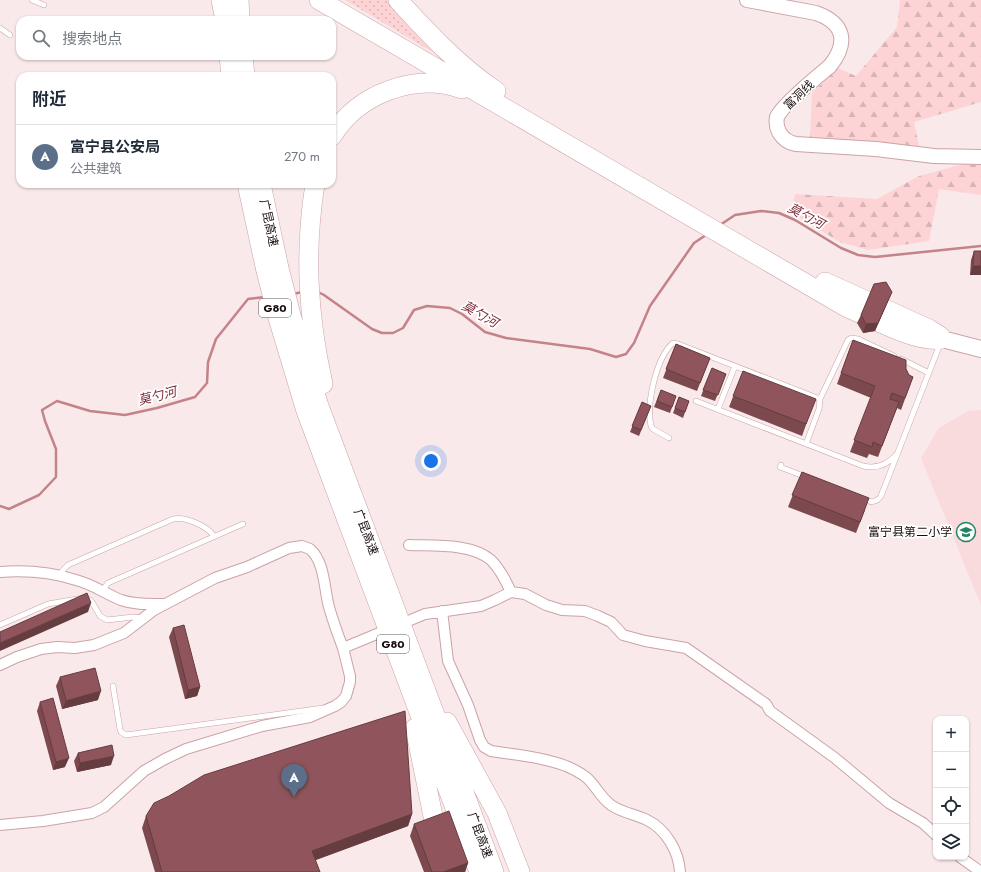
<!DOCTYPE html>
<html lang="zh">
<head>
<meta charset="utf-8">
<style>
	:root { --surface:#fff; --page:#f2f2f3; --text:#1f2937; --muted:#747a83; --line:#e0e1e3; --accent:#0b8043 }
	body { margin:0; font-family:Jost,"Noto Sans SC",sans-serif; background:var(--page); color:var(--text) }
	.controls { position:absolute; right:12px; bottom:12px; display:grid; overflow:hidden; border-radius:8px; box-shadow:0 1px 3px #0004 }
	.controls button { width:36px; height:36px; display:grid; place-items:center; padding:0; border:0; border-bottom:1px solid var(--line); background:var(--surface); color:var(--text); font:20px sans-serif }
	.you { position:absolute; left:431px; top:461px; width:14px; height:14px; margin:-10px; border:3px solid #fff; border-radius:50%; background:#1a73e8; box-shadow:0 0 0 6px #1a73e833 }
	.badge { display:grid; place-items:center; width:26px; height:26px; border-radius:50%; background:var(--accent); color:#fff; font-size:13px; font-weight:700 }
	.pin { position:absolute; translate:-50% -33px; filter:drop-shadow(0 1px 2px #0008) }
	.pin::after { content:''; position:absolute; top:21px; width:14px; height:12px; background:inherit; clip-path:polygon(0 0,100% 0,50% 100%) }
	.list { margin:0; padding:0; list-style:none }
	h2 { display:flex; justify-content:space-between; align-items:center; height:52px; margin:0; padding:0 16px; font-size:17px }
	h2 small { font-size:13px; font-weight:400; color:var(--muted) }
	.list li { display:grid; grid-template-columns:26px 1fr auto; gap:12px; align-items:center; box-sizing:border-box; height:64px; padding:0 16px; border-top:1px solid var(--line) }
	.list b { display:block; font-size:15px; white-space:nowrap }
	.list p { margin:0; font-size:13px; white-space:nowrap; color:var(--muted) }
	.list em { font-size:13px; font-style:normal; color:var(--muted) }
	.icon { flex:none; width:22px; height:22px; fill:none; stroke:currentColor; stroke-width:2; stroke-linecap:round; stroke-linejoin:round }
	.map { position:relative; flex:none; width:981px; height:872px; overflow:hidden }
	.search { position:absolute; background:var(--surface); box-shadow:0 1px 3px #0004; left:16px; top:16px; width:320px; height:44px; display:flex; align-items:center; gap:10px; box-sizing:border-box; padding:0 14px; border-radius:12px; color:var(--muted); font-size:15px }
	.panel { position:absolute; background:var(--surface); box-shadow:0 1px 3px #0004; left:16px; top:72px; width:320px; height:116px; border-radius:12px }
	.map>svg:first-child { display:block }
	.built { fill:#f9dadd }
	.grass { fill:url(#grass-dots) }
	.forest { fill:url(#forest-firs) }
	.lines { fill:none; stroke-linecap:round; stroke-linejoin:round }
	.stream { stroke:#c38389; stroke-width:2.5 }
	.service-casing { stroke:#cba3a6; stroke-width:6 }
	.minor-casing { stroke:#cba3a6; stroke-width:12 }
	.secondary-casing { stroke:#cba3a6; stroke-width:16 }
	.primary-casing { stroke:#cba3a6; stroke-width:18 }
	.motorway-casing { stroke:#cba3a6; stroke-width:20 }
	.service { stroke:#fff; stroke-width:5 }
	.minor { stroke:#fff; stroke-width:10 }
	.secondary { stroke:#fff; stroke-width:14 }
	.primary { stroke:#fff; stroke-width:16 }
	.motorway { stroke:#fff; stroke-width:19 }
	.wall { fill:#7c494f }
	.shaded-wall { fill:#653c40 }
	.building { fill:#90555c; stroke:#653c40 }
	.labels { text-anchor:middle; dominant-baseline:central; stroke-width:3.5; stroke-linejoin:round; paint-order:stroke }
	.shield { fill:#fff; stroke:#5d5455; stroke-width:1 }
	.shield-label { font-size:11px; font-weight:bold; fill:#180b0c }
	.street-label { font-size:12px; fill:#180b0c; stroke:#fff }
	.poi-label { font-size:12px; fill:#180b0c; stroke:#fff; text-anchor:end }
	.water-label { font-size:13px; font-style:italic; fill:#782a38; stroke:#fff }
</style>
</head>
<body>
<div class="map">
<svg width="981" height="872" viewBox="0 0 981 872">
	<defs>
		<pattern id="grass-dots" width="8" height="8" patternUnits="userSpaceOnUse"><rect width="8" height="8" fill="#fdd3d6"/><path d="M2 2h.1M6 6h.1" fill="none" stroke="#d8b4b6" stroke-width="1.8" stroke-linecap="round"/></pattern>
		<pattern id="forest-firs" width="22" height="20" patternUnits="userSpaceOnUse"><rect width="22" height="20" fill="#fdd3d6"/><path d="M5 1l3.5 6h-7zM16 11l3.5 6h-7z" fill="#d8b4b6"/></pattern>
	</defs>
	<rect width="100%" height="100%" fill="#fae9ea"/>
	<path class="built" d="M981,410V605L921,458L939,428L968,411Z"/>
	<path class="grass" d="M345,0H387L436,54Z"/>
	<path class="forest" d="M900,0H981V102L914,122L919,146L810,137L812,93L838,68L856,76L897,27Z
		M967,163H981V195L939,189L929,241L868,250L840,242L791,213L795,194L877,199L919,176Z"/>
	<g class="lines">
		<path class="stream" d="M720,225L735,215L761,211L779,213L795,220L841,248L858,255L875,257L981,246
			M318,292L324,295L372,329L382,333H393L403,328L414,310L427,306L450,308L462,314L485,332L506,338L590,349L616,357L626,354L634,343L650,306L694,243L706,235
			M292,294L303,292
			M0,506L9,509L39,495L56,477V449L45,421L42,410L57,401L90,411L125,415L157,408L195,397L207,383L208,362L216,339L248,299L265,297"/>
		<defs>
			<path id="service" d="M32,0L44,5
				M0,28L10,35
				M901,359L929,373
				M696,401L863,466C876,469 887,465 896,455
				M718,409L735,366
				M669,438L653,429L651,426C646,404 656,358 673,343L678,344L820,399
				M806,444L819,409L820,399L848,340L851,338L858,339L894,356
				M781,465L780,467L806,477
				M861,499C869,502 876,504 881,496L940,344
				M61,576L62,571L68,565L173,519C185,516 207,526 214,536
				M102,591L108,583L243,524
				M0,625L48,604L83,598L90,600L92,602L100,616L107,620L133,617L142,618
				M113,686L120,729L121,732L126,735L323,708"/>
			<path id="minor" d="M409,545C434,546 471,543 491,560C500,569 506,581 511,592
				M0,572C26,570 51,572 76,580C92,584 106,594 121,600C135,605 150,604 164,604
				M442,611L448,661L468,705L480,740L484,747L491,751C516,755 542,757 566,766C573,769 581,773 587,778C596,786 600,797 611,805C622,813 635,814 647,820C666,829 679,852 680,872
				M0,665L17,657L41,649L57,647L75,648L94,645L124,633L154,610L215,578L247,567L289,548L302,546L310,549C325,562 324,589 329,607C333,621 338,635 343,648
				M0,825L43,821L92,813L104,807L144,771L165,759L186,749L262,726L310,717L335,706L341,702L346,696L350,682V676L343,648L425,614L481,606L495,600L511,592L525,594L546,605L562,610L585,611L598,616L611,622L623,635L645,641L686,648L766,704L770,711L835,758L889,803L923,823L936,835
				M960,857L981,872"/>
			<path id="secondary" d="M747,0L816,13C844,23 849,42 830,66C818,76 782,105 777,117C776,122 777,128 779,132C783,139 789,143 796,144L876,149L934,156L981,157"/>
			<path id="primary" d="M942,339L981,349"/>
			<path id="motorway" d="M221,0L225,20
				M239,0L240,20
				M319,0L846,307C872,318 915,343 942,339
				M398,0C427,32 460,67 496,91
				M229,56L231,76
				M243,56L245,76
				M332,136C358,94 414,72 462,89
				M247,184L266,271L278,318L306,411L479,872
				M261,184L279,268L291,315L319,406L494,872
				M315,184C304,253 308,316 323,384
				M825,282L929,329L940,336
				M447,722L497,813L520,872
				M415,728L434,821L453,872"/>
		</defs>
		<use href="#service" class="service-casing"/>
		<use href="#minor" class="minor-casing"/>
		<use href="#secondary" class="secondary-casing"/>
		<use href="#primary" class="primary-casing"/>
		<use href="#motorway" class="motorway-casing"/>
		<use href="#service" class="service"/>
		<use href="#minor" class="minor"/>
		<use href="#secondary" class="secondary"/>
		<use href="#primary" class="primary"/>
		<use href="#motorway" class="motorway"/>
	</g>
	<path class="wall" d="M974,251H981V275H970L971,260Z
		M888,301L875,331L863,333L857,323L861,315Z
		M853,340L906,369L909,375L913,377L901,410L897,408L878,457L869,454L867,458L850,452L871,398L837,384Z
		M676,344L710,358L697,391L663,378Z
		M712,368L726,374L715,401L701,396Z
		M743,371L811,411L802,436L729,407Z
		M661,390L676,396L670,413L654,407Z
		M679,397L689,401L683,418L673,413Z
		M642,402L651,406L639,436L630,432Z
		M802,472L865,510L856,533L788,507Z
		M173,628L200,687L197,696L185,699L169,637Z
		M60,677L98,700L62,709L56,686Z
		M40,702L65,767L53,770L37,711Z
		M78,753L111,765L77,772L74,761Z
		M412,814L408,826L315,860L320,872H155L142,828L146,816Z
		M414,824L468,863L465,872H424L410,836Z"/>
	<path class="shaded-wall" d="M973,266H981V275H970Z
		M892,292L888,301L875,331L863,333L866,324Z
		M91,603L88,612L0,651V643Z
		M200,687L197,696L185,699L188,690Z
		M101,691L98,700L62,709L66,701Z
		M114,756L111,765L77,772L80,763Z
		M69,758L65,767L53,770L56,762Z
		M412,814L408,826L308,863L312,851Z
		M468,863L465,872H443Z"/>
	<path class="building" d="M974,251H981V266H973Z
		M886,282L892,292L878,323L866,324L861,315L874,284Z
		M853,340L906,360V369L909,375L913,377L905,398L892,393L890,399L899,402L882,446L873,442L872,447L854,440L875,386L841,373Z
		M676,344L710,358L700,383L666,369Z
		M712,368L726,374L718,395L703,390Z
		M743,371L816,399L806,424L733,396Z
		M661,390L676,396L672,407L657,401Z
		M679,397L689,401L685,412L675,408Z
		M642,402L651,406L641,430L632,426Z
		M802,472L869,498L860,522L792,495Z
		M87,593L91,603L0,643V632Z
		M184,625L200,687L188,690L173,628Z
		M95,668L101,691L66,701L60,677Z
		M53,698L69,758L56,762L40,702Z
		M405,711L412,814L312,851L320,872H162L146,816L154,803L169,796L204,775Z
		M112,745L114,756L80,763L78,753Z
		M449,811L468,863L443,872H432L414,824Z"/>
	<defs>
		<symbol id="school-ring" viewBox="-11 -11 22 22"><circle r="9.5" fill="#fff" stroke="#20855f" stroke-width="1.5"/><path d="M0-5L7-2L0 1L-7-2ZM-4 1L0 2.5L4 1V4Q0 6-4 4Z" fill="#20855f"/></symbol>
	</defs>
	<g fill-rule="evenodd">
		<use href="#school-ring" x="955" y="521" width="22" height="22"/>
	</g>
	<g class="labels">
		<g class="shield">
			<rect x="259" y="299" width="32" height="18" rx="3"/>
			<rect x="377" y="635" width="32" height="18" rx="3"/>
		</g>
		<g class="shield-label">
			<text x="275" y="308">G80</text>
			<text x="393" y="644">G80</text>
		</g>
		<g class="street-label">
			<text transform="translate(799 95) rotate(-43)">富洞线</text>
			<text transform="translate(269 223) rotate(78)">广昆高速</text>
			<text transform="translate(366 532) rotate(69)">广昆高速</text>
			<text transform="translate(480 835) rotate(69)">广昆高速</text>
		</g>
		<g class="poi-label">
			<text x="952" y="532">富宁县第二小学</text>
		</g>
		<g class="water-label">
			<text transform="translate(806 216) rotate(28)">莫勺河</text>
			<text transform="translate(480 314) rotate(30)">莫勺河</text>
			<text transform="translate(157 396) rotate(-14)">莫勺河</text>
		</g>
	</g>
</svg>
<div class="controls">
<button>+</button>
<button>−</button>
<button><svg class="icon" aria-label="locate" viewBox="0 0 24 24"><circle cx="12" cy="12" r="6"/><path d="M12 2v4M12 18v4M2 12h4M18 12h4"/></svg></button>
<button><svg class="icon" aria-label="layers" viewBox="0 0 24 24"><path d="M12 4l9 5-9 5-9-5zM3 14l9 5 9-5"/></svg></button>
</div>
<div class="you"></div>
<div class="pin badge" style="left:294px;top:797px;background:#5c6f8a">A</div>
<div class="search"><svg class="icon" aria-label="search" viewBox="0 0 24 24"><circle cx="10" cy="10" r="6"/><path d="M15 15l6 6"/></svg>搜索地点</div>
<section class="panel">
<h2>附近<small></small></h2>
<ul class="list">
<li><span class="badge" style="background:#5c6f8a">A</span><div><b>富宁县公安局</b><p>公共建筑</p></div><em>270 m</em></li>
</ul>
</section>
</div>
</body>
</html>
